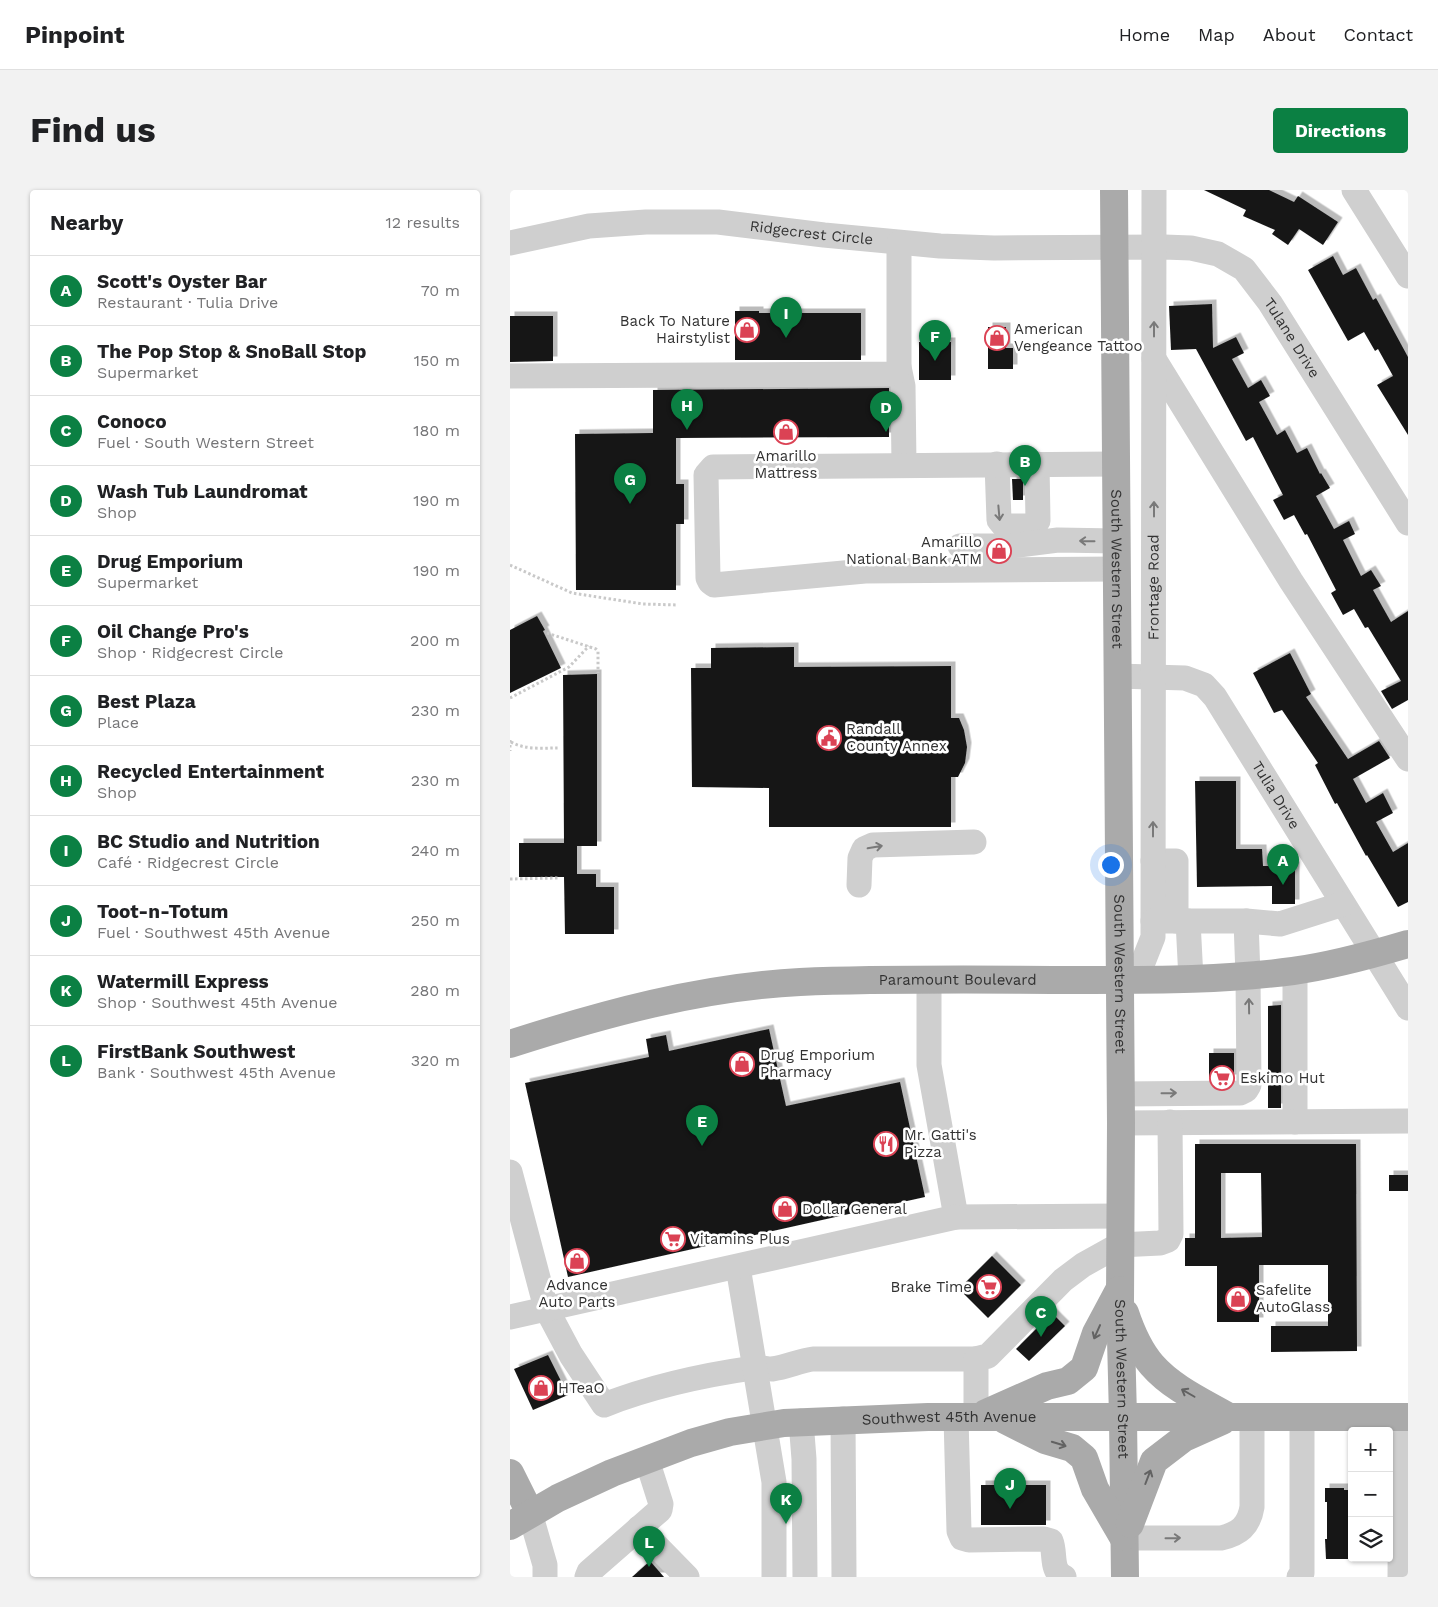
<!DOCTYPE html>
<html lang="en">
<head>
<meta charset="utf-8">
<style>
	:root { --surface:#fff; --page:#f2f2f2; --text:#202124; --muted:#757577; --line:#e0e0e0; --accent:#0b8043 }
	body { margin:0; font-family:"Work Sans",sans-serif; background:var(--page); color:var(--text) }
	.controls { position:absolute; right:15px; bottom:15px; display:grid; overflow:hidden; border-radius:5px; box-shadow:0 1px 4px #0004 }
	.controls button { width:45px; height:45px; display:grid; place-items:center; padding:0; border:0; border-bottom:1px solid var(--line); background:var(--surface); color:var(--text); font:25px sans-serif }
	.you { position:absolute; left:600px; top:674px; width:18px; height:18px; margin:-12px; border:4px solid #fff; border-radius:50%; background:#1a73e8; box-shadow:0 0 0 8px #1a73e833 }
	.badge { display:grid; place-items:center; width:32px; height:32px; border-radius:50%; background:var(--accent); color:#fff; font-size:16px; font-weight:700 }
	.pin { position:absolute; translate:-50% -41px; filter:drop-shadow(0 1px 2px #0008) }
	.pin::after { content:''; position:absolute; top:26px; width:18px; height:15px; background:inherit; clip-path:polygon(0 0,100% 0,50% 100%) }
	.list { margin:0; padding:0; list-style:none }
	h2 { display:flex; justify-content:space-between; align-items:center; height:65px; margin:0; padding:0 20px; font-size:21px }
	h2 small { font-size:16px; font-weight:400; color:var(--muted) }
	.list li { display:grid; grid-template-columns:32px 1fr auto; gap:15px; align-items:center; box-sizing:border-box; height:70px; padding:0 20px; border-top:1px solid var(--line) }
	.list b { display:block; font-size:19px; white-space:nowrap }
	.list p { margin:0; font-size:16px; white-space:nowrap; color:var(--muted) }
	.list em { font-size:16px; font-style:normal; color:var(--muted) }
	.icon { flex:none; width:28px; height:28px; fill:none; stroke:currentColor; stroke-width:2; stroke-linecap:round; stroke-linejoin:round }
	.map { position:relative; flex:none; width:898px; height:1387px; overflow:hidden; border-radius:5px }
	header { display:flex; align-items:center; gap:30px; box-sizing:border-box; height:70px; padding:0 25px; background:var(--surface); border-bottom:1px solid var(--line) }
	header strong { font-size:24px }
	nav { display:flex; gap:28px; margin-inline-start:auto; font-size:18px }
	.intro { display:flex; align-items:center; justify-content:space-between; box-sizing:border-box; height:120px; padding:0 30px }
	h1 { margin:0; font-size:35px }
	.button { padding:12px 22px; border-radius:5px; background:var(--accent); color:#fff; font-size:18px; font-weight:700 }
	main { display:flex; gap:30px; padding:0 30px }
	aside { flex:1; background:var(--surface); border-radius:5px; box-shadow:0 1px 4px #0004 }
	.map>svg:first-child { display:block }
	.building { fill:#191919; fill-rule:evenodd; filter:url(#shadow) }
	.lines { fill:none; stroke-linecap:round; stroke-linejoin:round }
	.path { stroke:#c9c9c9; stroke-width:3; stroke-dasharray:2.5 2.5; stroke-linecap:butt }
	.minor { stroke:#cfcfcf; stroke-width:25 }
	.major { stroke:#aaa; stroke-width:28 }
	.oneway { stroke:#797979 }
	.oneway2 { stroke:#626262 }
	.labels { text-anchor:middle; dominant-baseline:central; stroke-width:5; stroke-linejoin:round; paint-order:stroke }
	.street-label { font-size:15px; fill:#323232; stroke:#fff }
	.poi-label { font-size:15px; fill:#323232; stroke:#fff; text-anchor:start }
</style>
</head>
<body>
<header>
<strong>Pinpoint</strong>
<nav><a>Home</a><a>Map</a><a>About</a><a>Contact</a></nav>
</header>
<div class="intro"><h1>Find us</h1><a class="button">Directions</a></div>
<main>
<aside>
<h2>Nearby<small>12 results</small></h2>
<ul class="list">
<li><span class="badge">A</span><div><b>Scott's Oyster Bar</b><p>Restaurant · Tulia Drive</p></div><em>70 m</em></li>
<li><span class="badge">B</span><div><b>The Pop Stop &amp; SnoBall Stop</b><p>Supermarket</p></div><em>150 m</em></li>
<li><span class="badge">C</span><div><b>Conoco</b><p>Fuel · South Western Street</p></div><em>180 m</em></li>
<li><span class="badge">D</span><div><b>Wash Tub Laundromat</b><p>Shop</p></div><em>190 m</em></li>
<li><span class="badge">E</span><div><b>Drug Emporium</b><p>Supermarket</p></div><em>190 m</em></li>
<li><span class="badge">F</span><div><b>Oil Change Pro's</b><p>Shop · Ridgecrest Circle</p></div><em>200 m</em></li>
<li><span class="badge">G</span><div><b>Best Plaza</b><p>Place</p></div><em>230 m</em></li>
<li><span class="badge">H</span><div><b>Recycled Entertainment</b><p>Shop</p></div><em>230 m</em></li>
<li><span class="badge">I</span><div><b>BC Studio and Nutrition</b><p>Café · Ridgecrest Circle</p></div><em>240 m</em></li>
<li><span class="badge">J</span><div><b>Toot-n-Totum</b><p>Fuel · Southwest 45th Avenue</p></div><em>250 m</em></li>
<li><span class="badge">K</span><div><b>Watermill Express</b><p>Shop · Southwest 45th Avenue</p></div><em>280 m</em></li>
<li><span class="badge">L</span><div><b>FirstBank Southwest</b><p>Bank · Southwest 45th Avenue</p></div><em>320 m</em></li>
</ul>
</aside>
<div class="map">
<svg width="898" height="1387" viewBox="0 0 898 1387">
	<defs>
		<filter id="shadow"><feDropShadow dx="4.5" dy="-4.5" stdDeviation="0" flood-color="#0004"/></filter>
	</defs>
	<rect width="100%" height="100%" fill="#fff"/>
	<path class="building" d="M694,0H759L784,12L788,6L828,32L813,55L789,39L778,55L762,44L765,40L733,26L736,20Z
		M823,66L833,85L846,78L863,110L866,108L898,167V245L867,195L883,186L868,159L865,161L854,142L838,151L798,80Z
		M702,114L703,158L726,147L734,163L722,169L738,198L751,190L760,206L749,212L767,245L775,240L787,263L797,258L810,284L811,283L820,298L806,306L824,339L839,331L845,344L833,350L851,386L861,380L871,396L863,400L881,432L898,421V510L882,519L871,501L891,491L858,437L855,438L844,419L833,425L821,403L826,400L797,344L795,345L784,325L774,330L763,310L773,305L743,247L736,251L686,159L661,160L659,116Z
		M225,121H249V123H351V170H225Z
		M0,126H43V171L0,172Z
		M478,137H496V158H503V179H478Z
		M409,152H441V190H409Z
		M379,198V247L166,248V294H174V334H166V400H66L65,244L143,243V200Z
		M502,289H513V310H503Z
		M27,426L35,440L33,441L51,478L0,503V440Z
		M284,457V477L441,476V528H449L454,540L457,557L455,573L448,587H441V637H259V598L182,597L181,478H201V458Z
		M780,463L801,504L796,507L838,569L869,551L880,568L843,589L856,613L873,603L883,623L866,632L883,662L898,653V712L888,717L857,665L856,666L827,613L825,614L805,575L808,573L772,520L764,523L743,483Z
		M87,484V656H67V684H86V697H104V744H55L54,687H9V653H54L53,485Z
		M685,591H726V659H752L753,676H785V714H762V696L687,697Z
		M771,815V918H758V816Z
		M259,839L276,916L390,892L415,1007L58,1087L15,893L139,867L136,849L156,845L159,861Z
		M699,863H724V889H699Z
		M685,954H846L847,1161L761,1162V1136H818V1075H749V1132H707V1076H675V1048H685ZM711,983H751L752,1047L711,1048Z
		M879,985H898V1001H879Z
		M482,1066L511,1095L478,1128L449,1099Z
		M542,1123L555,1136L519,1171L506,1159Z
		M38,1165L58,1205L23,1220L4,1179Z
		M471,1295H536V1335H471Z
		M815,1298H834V1300H842V1349H838V1369H816L815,1349H817V1312H815Z
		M140,1371L154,1387H122Z"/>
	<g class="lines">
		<path class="path" d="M0,375L62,403L133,414L168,415
			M37,443L86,459L88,461V483
			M0,508L59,477L79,456
			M0,550V561
			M1,552C15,560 33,558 48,558
			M0,689L48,688"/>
		<g class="minor">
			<path d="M844,0L898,86"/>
			<path id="s1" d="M0,53L79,36L136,32H208L314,45L430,56L484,58L654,57L681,58L708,64L734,79L760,113L898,333"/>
			<path d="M644,169L781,391L898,569"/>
			<path d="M389,177L393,196L394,275"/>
			<path d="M0,186L380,184L386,182L389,177V53"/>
			<path d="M487,274L489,330L494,336H524L528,331L527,274"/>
			<path d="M606,274L203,277L196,285L198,388L200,392L204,395L355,381L607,379"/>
			<path d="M450,356H501L548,350L607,351"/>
			<path id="s2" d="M607,486L675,488L694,495L705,507L898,818"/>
			<path d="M643,671H666V731"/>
			<path d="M349,695L350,668L354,659L363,655L464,652"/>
			<path d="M678,731L681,789"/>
			<path d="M736,731L770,734L833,714"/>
			<path d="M785,781V932"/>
			<path d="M419,789V875L446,1027L609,1026"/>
			<path id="s3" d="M626,790L643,747L644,0"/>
			<path d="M610,904L730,903L736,900L739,895L738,786L736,731H643"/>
			<path d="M611,933L898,931"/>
			<path d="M0,982L36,1118L61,1165L94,1215C140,1197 194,1185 243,1178C250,1177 256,1179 262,1179C277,1177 289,1171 303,1169H466"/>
			<path d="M228,1077L264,1292V1387"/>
			<path d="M0,1127L446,1027"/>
			<path d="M446,1227L449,1341L452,1348L459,1350L534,1349L541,1351C546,1363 540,1381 554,1387"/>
			<path d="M466,1227V1169L478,1166L553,1090L573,1075L609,1055L650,1053L658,1050L661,1044L660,932"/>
			<path d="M333,1229L334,1387"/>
			<path d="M291,1231L294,1269L295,1387"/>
			<path d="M20,1323L35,1375V1387"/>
			<path d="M129,1338L177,1387"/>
			<path d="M614,1348H711C729,1344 739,1336 742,1317V1227"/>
			<path d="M77,1387L79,1382L150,1320L151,1314L137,1270"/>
			<path d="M789,1387L792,1383V1227"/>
			<path d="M890,1387L891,1227"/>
		</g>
		<g class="major">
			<path id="s4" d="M604,0L611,933L610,1110L613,1227L615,1387"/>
			<path id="s5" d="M0,854C93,824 191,797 290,792C387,788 485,790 582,790C649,790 716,790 783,781C821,776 861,765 898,754"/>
			<path d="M615,1123C621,1141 629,1160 642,1175C662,1198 693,1212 719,1227"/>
			<path d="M476,1223L537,1196L558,1191L574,1178L586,1143L609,1100"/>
			<path d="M495,1230L535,1250L562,1258L574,1268L585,1299L613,1347"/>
			<path d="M0,1283L20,1323"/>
			<path d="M620,1334L644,1271L674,1248L712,1231"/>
			<path id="s6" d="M0,1336L48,1308L102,1283L181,1253L220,1242L274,1233L418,1227H898"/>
		</g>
	</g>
	<defs><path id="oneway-shaft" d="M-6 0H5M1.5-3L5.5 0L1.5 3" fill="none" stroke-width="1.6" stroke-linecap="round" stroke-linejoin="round" transform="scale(1.25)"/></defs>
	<g class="oneway">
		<use href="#oneway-shaft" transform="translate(644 139) rotate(-90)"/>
		<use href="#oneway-shaft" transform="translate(644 319) rotate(-90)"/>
		<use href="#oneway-shaft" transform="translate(489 323) rotate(85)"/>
		<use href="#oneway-shaft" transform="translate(577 351) rotate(-179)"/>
		<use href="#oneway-shaft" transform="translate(643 639) rotate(-90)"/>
		<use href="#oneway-shaft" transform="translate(365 657) rotate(-10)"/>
		<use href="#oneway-shaft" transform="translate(739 816) rotate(-91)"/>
		<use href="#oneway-shaft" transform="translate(659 903) rotate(-1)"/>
		<use href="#oneway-shaft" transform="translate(663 1348) rotate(-1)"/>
	</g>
	<g class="oneway2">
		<use href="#oneway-shaft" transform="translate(587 1142) rotate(114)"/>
		<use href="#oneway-shaft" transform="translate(678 1203) rotate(-150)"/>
		<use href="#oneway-shaft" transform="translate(549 1254) rotate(17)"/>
		<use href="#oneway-shaft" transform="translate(638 1287) rotate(-69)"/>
	</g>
	<defs>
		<symbol id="shop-ring" viewBox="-11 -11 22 22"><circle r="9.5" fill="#fff" stroke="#db4254" stroke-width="1.5"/><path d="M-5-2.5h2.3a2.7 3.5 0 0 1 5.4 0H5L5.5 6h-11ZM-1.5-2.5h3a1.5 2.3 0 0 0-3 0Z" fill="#db4254"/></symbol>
		<symbol id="civic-ring" viewBox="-11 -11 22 22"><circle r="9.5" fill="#fff" stroke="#db4254" stroke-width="1.5"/><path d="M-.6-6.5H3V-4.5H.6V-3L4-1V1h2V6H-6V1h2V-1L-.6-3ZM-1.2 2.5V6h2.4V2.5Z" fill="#db4254"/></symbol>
		<symbol id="supermarket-ring" viewBox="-11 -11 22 22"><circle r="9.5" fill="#fff" stroke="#db4254" stroke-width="1.5"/><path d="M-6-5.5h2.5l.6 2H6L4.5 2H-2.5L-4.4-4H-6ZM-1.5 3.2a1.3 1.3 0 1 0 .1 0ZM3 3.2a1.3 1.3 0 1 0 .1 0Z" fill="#db4254"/></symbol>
		<symbol id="restaurant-ring" viewBox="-11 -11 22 22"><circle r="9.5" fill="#fff" stroke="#db4254" stroke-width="1.5"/><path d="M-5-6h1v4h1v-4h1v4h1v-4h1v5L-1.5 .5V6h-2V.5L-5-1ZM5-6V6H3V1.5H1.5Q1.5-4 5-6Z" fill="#db4254"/></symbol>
	</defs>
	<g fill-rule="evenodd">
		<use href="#shop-ring" x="223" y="126" width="28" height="28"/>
		<use href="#shop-ring" x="473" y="134" width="28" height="28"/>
		<use href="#shop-ring" x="262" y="228" width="28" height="28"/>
		<use href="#shop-ring" x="475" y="347" width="28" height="28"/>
		<use href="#civic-ring" x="305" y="534" width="28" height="28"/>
		<use href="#shop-ring" x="218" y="860" width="28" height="28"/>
		<use href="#supermarket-ring" x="698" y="874" width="28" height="28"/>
		<use href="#restaurant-ring" x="362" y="940" width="28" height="28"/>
		<use href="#shop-ring" x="261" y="1005" width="28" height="28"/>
		<use href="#supermarket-ring" x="149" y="1035" width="28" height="28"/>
		<use href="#shop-ring" x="53" y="1057" width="28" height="28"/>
		<use href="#supermarket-ring" x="465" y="1083" width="28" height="28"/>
		<use href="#shop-ring" x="714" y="1095" width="28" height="28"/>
		<use href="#shop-ring" x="17" y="1184" width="28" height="28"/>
	</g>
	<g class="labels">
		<g class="street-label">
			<text stroke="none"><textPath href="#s1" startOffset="304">Ridgecrest Circle</textPath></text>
			<text stroke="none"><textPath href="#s1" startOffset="826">Tulane Drive</textPath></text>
			<text stroke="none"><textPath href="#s4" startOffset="379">South Western Street</textPath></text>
			<text stroke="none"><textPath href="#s3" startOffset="396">Frontage Road</textPath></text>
			<text stroke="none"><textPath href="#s2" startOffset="220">Tulia Drive</textPath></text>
			<text stroke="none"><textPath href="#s4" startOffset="784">South Western Street</textPath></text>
			<text stroke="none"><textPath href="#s5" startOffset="455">Paramount Boulevard</textPath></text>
			<text stroke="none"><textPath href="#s4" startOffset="1189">South Western Street</textPath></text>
			<text stroke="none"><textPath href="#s6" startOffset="460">Southwest 45th Avenue</textPath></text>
		</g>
		<g class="poi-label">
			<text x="220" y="131" text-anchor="end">Back To Nature<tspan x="220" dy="17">Hairstylist</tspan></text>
			<text x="504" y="139">American<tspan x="504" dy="17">Vengeance Tattoo</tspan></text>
			<text x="276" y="266" text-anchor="middle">Amarillo<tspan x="276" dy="17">Mattress</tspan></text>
			<text x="472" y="352" text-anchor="end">Amarillo<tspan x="472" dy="17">National Bank ATM</tspan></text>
			<text x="336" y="539">Randall<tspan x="336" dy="17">County Annex</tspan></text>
			<text x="250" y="865">Drug Emporium<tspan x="250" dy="17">Pharmacy</tspan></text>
			<text x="730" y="888">Eskimo Hut</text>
			<text x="394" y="945">Mr. Gatti's<tspan x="394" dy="17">Pizza</tspan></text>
			<text x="292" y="1019">Dollar General</text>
			<text x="180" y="1049">Vitamins Plus</text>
			<text x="67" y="1095" text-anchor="middle">Advance<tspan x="67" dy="17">Auto Parts</tspan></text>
			<text x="462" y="1097" text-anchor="end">Brake Time</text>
			<text x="746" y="1100">Safelite<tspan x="746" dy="17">AutoGlass</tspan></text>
			<text x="48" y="1198">HTeaO</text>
		</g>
	</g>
</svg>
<div class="controls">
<button>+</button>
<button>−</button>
<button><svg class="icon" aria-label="layers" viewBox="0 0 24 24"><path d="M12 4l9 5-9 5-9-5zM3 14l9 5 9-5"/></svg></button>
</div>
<div class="you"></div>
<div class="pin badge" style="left:773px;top:695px">A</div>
<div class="pin badge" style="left:515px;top:296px">B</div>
<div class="pin badge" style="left:531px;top:1147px">C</div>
<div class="pin badge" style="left:376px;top:242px">D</div>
<div class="pin badge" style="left:192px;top:956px">E</div>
<div class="pin badge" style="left:425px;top:171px">F</div>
<div class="pin badge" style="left:120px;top:314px">G</div>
<div class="pin badge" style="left:177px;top:240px">H</div>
<div class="pin badge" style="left:276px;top:148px">I</div>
<div class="pin badge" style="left:500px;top:1319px">J</div>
<div class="pin badge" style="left:276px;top:1334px">K</div>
<div class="pin badge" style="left:139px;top:1377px">L</div>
</div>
</main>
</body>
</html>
